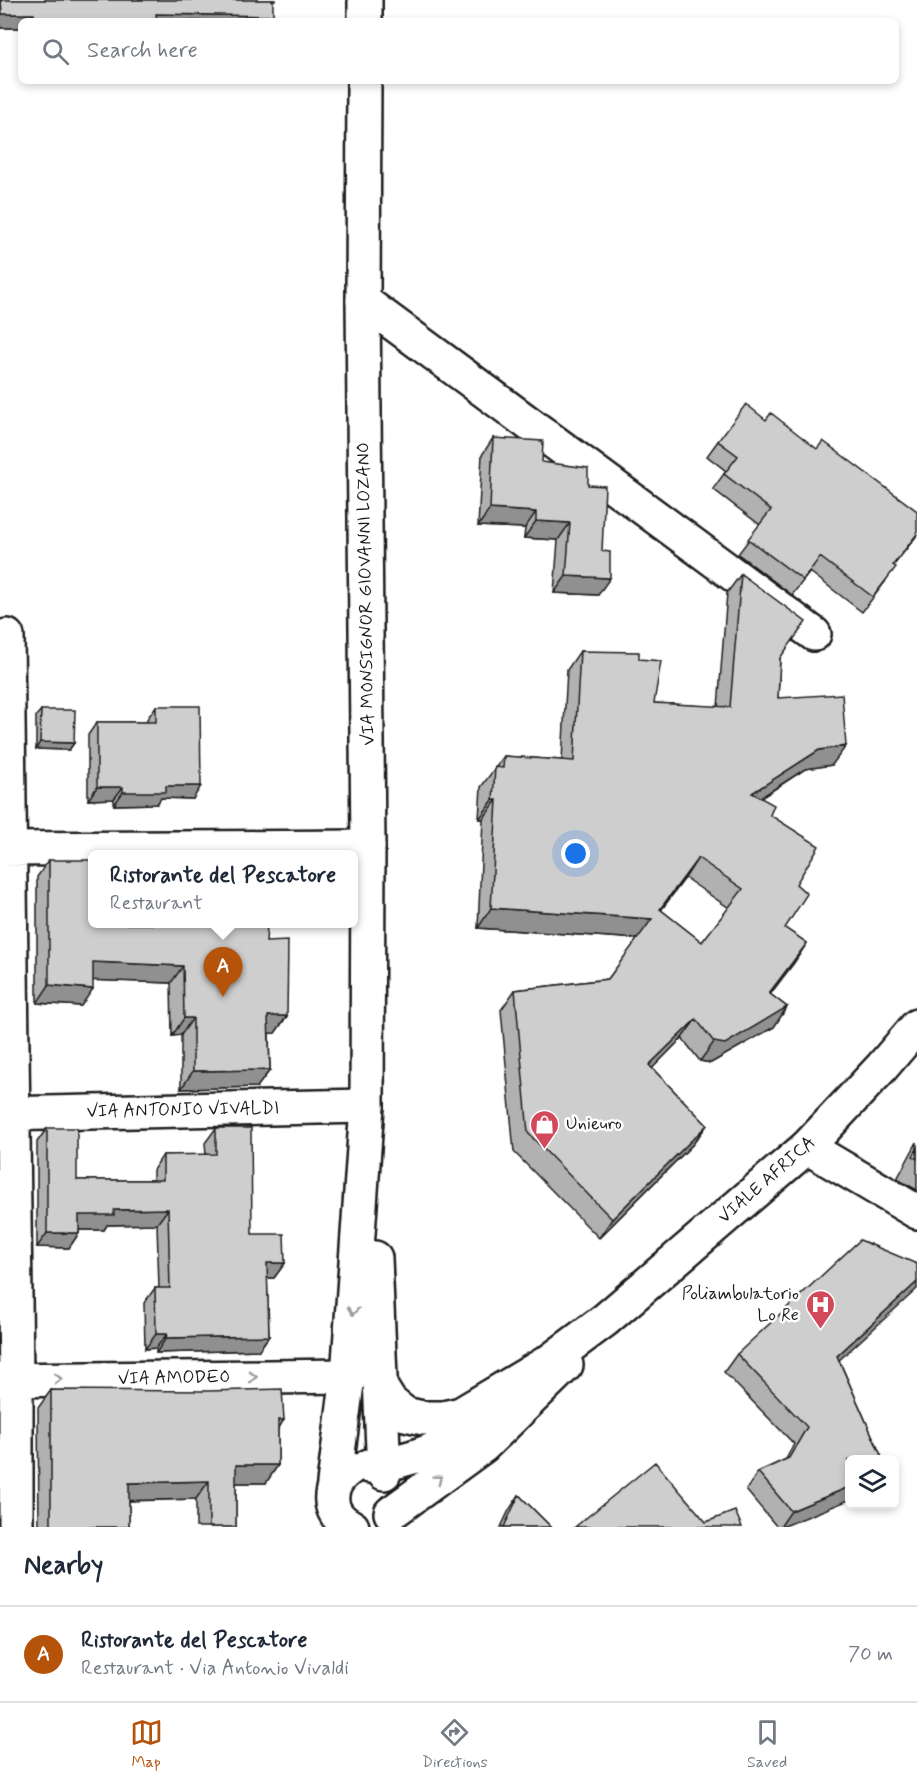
<!DOCTYPE html>
<html lang="en">
<head>
<meta charset="utf-8">
<style>
	:root { --surface:#fff; --page:#f6f6f7; --text:#1f2937; --muted:#747a83; --line:#e0e1e3; --accent:#b45309 }
	body { margin:0; font-family:Mynerve,sans-serif; background:var(--page); color:var(--text) }
	.controls { position:absolute; right:18px; bottom:18px; display:grid; overflow:hidden; border-radius:9px; box-shadow:0 3px 9px #0003 }
	.controls button { width:54px; height:54px; display:grid; place-items:center; padding:0; border:0; border-bottom:2px solid var(--line); background:var(--surface); color:var(--text); font:30px sans-serif }
	.you { position:absolute; left:576px; top:854px; width:21px; height:21px; margin:-15px; border:4px solid #fff; border-radius:50%; background:#1a73e8; box-shadow:0 0 0 9px #1a73e833 }
	.badge { display:grid; place-items:center; width:39px; height:39px; border-radius:50%; background:var(--accent); color:#fff; font-size:20px; font-weight:700 }
	.pin { position:absolute; translate:-50% -50px; filter:drop-shadow(0 2px 3px #0008) }
	.pin::after { content:''; position:absolute; top:32px; width:21px; height:18px; background:inherit; clip-path:polygon(0 0,100% 0,50% 100%) }
	.popup { position:absolute; left:88px; top:850px; width:270px; height:78px; box-sizing:border-box; display:grid; place-content:center; border-radius:9px; background:var(--surface); filter:drop-shadow(0 2px 4px #0005); font-size:20px; white-space:nowrap; color:var(--muted) }
	.popup b { font-size:22px; color:var(--text) }
	.popup::after { content:''; position:absolute; left:50%; top:100%; margin-left:-12px; border:12px solid transparent; border-top-color:var(--surface) }
	.list { margin:0; padding:0; list-style:none }
	h2 { display:flex; justify-content:space-between; align-items:center; height:78px; margin:0; padding:0 24px; font-size:26px }
	h2 small { font-size:20px; font-weight:400; color:var(--muted) }
	.list li { display:grid; grid-template-columns:39px 1fr auto; gap:18px; align-items:center; box-sizing:border-box; height:96px; padding:0 24px; border-top:2px solid var(--line) }
	.list b { display:block; font-size:22px; white-space:nowrap }
	.list p { margin:0; font-size:20px; white-space:nowrap; color:var(--muted) }
	.list em { font-size:20px; font-style:normal; color:var(--muted) }
	.icon { flex:none; width:33px; height:33px; fill:none; stroke:currentColor; stroke-width:2; stroke-linecap:round; stroke-linejoin:round }
	.map { position:relative; flex:none; width:917px; height:1527px; overflow:hidden }
	.search { position:absolute; background:var(--surface); box-shadow:0 3px 9px #0003; left:18px; right:18px; top:18px; height:66px; display:flex; align-items:center; gap:15px; box-sizing:border-box; padding:0 21px; border-radius:9px; color:var(--muted); font-size:22px }
	.sheet { height:174px; background:var(--surface) }
	nav { display:flex; justify-content:space-around; align-items:center; box-sizing:border-box; height:84px; border-top:2px solid var(--line); background:var(--surface); font-size:16px; color:var(--muted) }
	nav a { display:grid; justify-items:center; gap:3px }
	nav .on { color:var(--accent) }
	.map>svg:first-child { display:block }
	.lines { fill:none; stroke-linecap:round; stroke-linejoin:round }
	.minor-casing { stroke:#1c1c1c; stroke-width:38 }
	.secondary-casing { stroke:#1c1c1c; stroke-width:38 }
	.minor { stroke:#fff; stroke-width:33 }
	.secondary { stroke:#fff; stroke-width:33 }
	.wall { fill:#b1b1b1; stroke:#1c1c1c; stroke-width:1.5; fill-rule:evenodd }
	.shaded-wall { fill:#909090; stroke:#1c1c1c; stroke-width:1.5 }
	.building { fill:#cecece; stroke:#1c1c1c; stroke-width:1.5; fill-rule:evenodd }
	.oneway { stroke:#999 }
	.labels { text-anchor:middle; dominant-baseline:central; stroke-width:5; stroke-linejoin:round; paint-order:stroke }
	.street-label { font-size:18px; fill:#1c1c1c; stroke:#fff }
	.poi-label { font-size:18px; fill:#1c1c1c; stroke:#fff; text-anchor:start }
</style>
</head>
<body>
<div class="map">
<svg width="917" height="1527" viewBox="0 0 917 1527">
	<rect width="100%" height="100%" fill="#fff"/>
	<filter id="ink" filterUnits="userSpaceOnUse"><feTurbulence type="fractalNoise" baseFrequency=".0167" numOctaves="2"/><feDisplacementMap in="SourceGraphic" scale="12" xChannelSelector="R" yChannelSelector="G"/><feConvolveMatrix kernelMatrix="1 2 1 2 8 2 1 2 1" color-interpolation-filters="sRGB"/></filter>
	<g filter="url(#ink)">
		<g class="lines">
			<defs>
				<path id="minor" d="M363,301L814,634
					M7,636L16,1380V1527
					M0,849L368,847
					M0,1114L367,1106
					M807,1147L917,1212
					M0,1380L348,1376"/>
				<path id="secondary" d="M365,21V0
					M375,1258L384,1473
					M380,1386L390,1402L405,1414L423,1418H443L461,1414L550,1361L605,1320L807,1147L882,1067L917,1026
					M369,1466C406,1463 455,1445 483,1420
					M349,1469C326,1485 325,1514 352,1527
					M334,1483L348,1376L367,1106L368,847L363,301L364,81
					M391,1513L483,1446L566,1365"/>
			</defs>
			<use href="#minor" class="minor-casing"/>
			<use href="#secondary" class="secondary-casing"/>
			<use href="#minor" class="minor"/>
			<use href="#secondary" class="secondary"/>
		</g>
		<path class="wall" d="M0,0H276H273L269,21H21V28H0Z
			M493,438L588,485L598,595L554,593L558,540L524,538L525,528L478,526L482,455Z
			M718,441L917,535L894,565L885,582L862,612L810,572L792,595L738,554L760,525L713,489L726,471L707,456Z
			M741,574L780,658L778,698L832,765L805,769L761,798L770,815L796,884L785,928L807,943L770,994L787,1007L774,1027L711,1063L700,1061L682,1038L652,1068L707,1125L693,1144L599,1238L514,1152L501,1010L515,990L608,979L638,939L478,928L483,819H479L481,787L504,756L562,760L567,670L580,651L639,659L654,703L718,707L727,593ZM685,878L729,908L702,942L661,910Z
			M156,706L193,799L161,798L157,804L114,805V799L88,800V735L97,722H147V719Z
			M41,710L74,743L69,750L36,749V716Z
			M49,860L266,942L287,1016L275,1033H269L270,1070L257,1087L181,1089V1035L172,1036L171,983L93,980L81,1006L37,1003V877Z
			M47,1128L77,1180H153V1170L163,1155H206L205,1143L216,1128L252,1234L285,1263L274,1278H267L269,1336L259,1350L156,1353V1348L145,1349L144,1303L155,1288H159L157,1224L107,1225L104,1230H79V1233L69,1248L37,1247V1142Z
			M917,1142V1190L897,1179Z
			M737,1354L839,1360L883,1460L782,1527H777L746,1490L758,1472L786,1459L794,1444L724,1372Z
			M51,1390L278,1428V1465L266,1483H236V1527H196V1499L129,1501V1527H39L38,1408Z
			M519,1495L551,1527H501L509,1510Z"/>
		<path class="shaded-wall" d="M2,14H34L29,21H21V28H0V16Z
			M156,14L273,16L269,21H152Z
			M490,509L536,512L525,528L478,526Z
			M536,521L570,523L558,540L524,538Z
			M917,534V535L882,580L893,565Z
			M566,576L610,578L598,595L554,593Z
			M40,742L74,743L69,750L36,749Z
			M846,746L832,765L805,769L738,812L752,793L819,750Z
			M166,786H201L193,799L161,798L157,804L114,805L123,792Z
			M97,787H123L114,799L88,800Z
			M493,800H497L483,819H479Z
			M698,858L685,878L647,929L660,909Z
			M491,908L652,919L639,939L478,928Z
			M807,943L794,963L756,1013L769,993Z
			M93,962L183,966L171,983L81,980Z
			M49,985L93,989L81,1006L37,1003Z
			M787,1007L774,1027L711,1063L700,1061L714,1042Z
			M268,1016H287L275,1033L256,1034Z
			M184,1018H193L181,1035L172,1036Z
			M696,1019L682,1038L636,1085L649,1065Z
			M270,1070L257,1087L181,1089L193,1071Z
			M707,1125L693,1144L599,1238L612,1219Z
			M168,1209L157,1224L107,1225L104,1230H69L79,1215L114,1210Z
			M47,1233H79L69,1248L37,1247Z
			M267,1263H285L274,1278H256Z
			M917,1282V1289L824,1374L837,1356Z
			M156,1334H167L156,1348L145,1349Z
			M269,1336L259,1350L156,1353L166,1338Z
			M278,1420H284L272,1438Z
			M236,1465H278L266,1483H224Z
			M209,1481L196,1499L116,1501L129,1483Z
			M849,1487V1500L782,1527H780L791,1511Z"/>
		<path class="building" d="M1,0H273V16L156,14L157,21H34V14H2Z
			M746,404L766,420L771,413L817,449L823,441L917,511V534L893,565L896,567L873,597L820,557L803,580L748,539L771,510L724,474L738,456L718,441Z
			M493,438L543,441L542,462L588,468V485L605,486L602,551L610,552V578L566,576L570,523L536,521V512L490,509Z
			M741,574L806,622L780,658L778,698L842,694L846,746L819,750L752,793L774,805L770,815L819,846L796,884L807,894L785,928L807,943L769,993L787,1007L725,1044L714,1042L696,1019L649,1065L707,1125L612,1219L528,1133L515,990L608,979L652,919L491,908L497,800H493L495,767L503,768L504,756L574,761L580,651L639,652V659L661,661L654,703L730,707ZM698,858L743,889L702,942L660,909Z
			M156,706H200L201,786H166V792H123V787H97V722H156Z
			M41,710H75L74,743L40,742Z
			M49,860H93V924H267L266,942L288,941L287,1016H268L270,1070L193,1071V1018H184L183,966L93,962V989L49,985Z
			M47,1128H77V1180H163V1155L216,1154V1128H251L252,1234H284L285,1263H267L269,1336L166,1338L167,1334H156L155,1288H170L168,1209L114,1210V1215H79V1233H47Z
			M917,1149V1159L913,1156Z
			M860,1240L917,1264V1282L837,1356L883,1460H849V1487L791,1511L758,1472L789,1458L807,1427L737,1354Z
			M282,1389L284,1420H278V1465H236V1527H209V1481L129,1483V1527H51V1390L208,1391Z
			M655,1462L706,1522L735,1511L742,1527H575Z
			M519,1495L551,1527H504Z"/>
		<defs><path id="oneway-chevron" d="M-2-3.5L2.5 0L-2 3.5" fill="none" stroke-width="1.6" stroke-linecap="round" stroke-linejoin="round" transform="scale(1.5)"/></defs>
		<g class="oneway">
			<use href="#oneway-chevron" transform="translate(353 1311) rotate(95)"/>
			<use href="#oneway-chevron" transform="translate(253 1377) rotate(-1)"/>
			<use href="#oneway-chevron" transform="translate(58 1379) rotate(-1)"/>
			<use href="#oneway-chevron" transform="translate(438 1479) rotate(-37)"/>
		</g>
	</g>
	<defs>
		<symbol id="shop-pin" viewBox="-11 -11 22 30"><path d="M0 17L-7.5 6A9.5 9.5 0 1 1 7.5 6Z" fill="#d1495b" stroke="#fff"/><path d="M-5-2.5h2.3a2.7 3.5 0 0 1 5.4 0H5L5.5 6h-11ZM-1.5-2.5h3a1.5 2.3 0 0 0-3 0Z" fill="#fff"/></symbol>
		<symbol id="hospital-pin" viewBox="-11 -11 22 30"><path d="M0 17L-7.5 6A9.5 9.5 0 1 1 7.5 6Z" fill="#d1495b" stroke="#fff"/><path d="M-5-5h3v3.5h4V-5h3V5h-3V1.5h-4V5h-3Z" fill="#fff"/></symbol>
	</defs>
	<g fill-rule="evenodd">
		<use href="#shop-pin" x="528" y="1108" width="33" height="45"/>
		<use href="#hospital-pin" x="804" y="1288" width="33" height="45"/>
	</g>
	<g class="labels">
		<g class="street-label">
			<text transform="translate(366 594) rotate(-91)">VIA MONSIGNOR GIOVANNI LOZANO</text>
			<text transform="translate(183 1110) rotate(-1)">VIA ANTONIO VIVALDI</text>
			<text transform="translate(767 1180) rotate(-41)">VIALE AFRICA</text>
			<text transform="translate(174 1378) rotate(-1)">VIA AMODEO</text>
		</g>
		<g class="poi-label">
			<text x="566" y="1124">Unieuro</text>
			<text x="799" y="1294" text-anchor="end">Poliambulatorio<tspan x="799" dy="21">Lo Re</tspan></text>
		</g>
	</g>
</svg>
<div class="controls">
<button><svg class="icon" aria-label="layers" viewBox="0 0 24 24"><path d="M12 4l9 5-9 5-9-5zM3 14l9 5 9-5"/></svg></button>
</div>
<div class="you"></div>
<div class="pin badge" style="left:223px;top:997px">A</div>
<div class="popup"><b>Ristorante del Pescatore</b>Restaurant</div>
<div class="search"><svg class="icon" aria-label="search" viewBox="0 0 24 24"><circle cx="10" cy="10" r="6"/><path d="M15 15l6 6"/></svg>Search here</div>
</div>
<section class="sheet">
<h2>Nearby<small></small></h2>
<ul class="list">
<li><span class="badge">A</span><div><b>Ristorante del Pescatore</b><p>Restaurant · Via Antonio Vivaldi</p></div><em>70 m</em></li>
</ul>
</section>
<nav>
<a class="on"><svg class="icon" aria-label="map" viewBox="0 0 24 24"><path d="M3 6l6-2 6 2 6-2v14l-6 2-6-2-6 2zM9 4v14M15 6v14"/></svg>Map</a>
<a><svg class="icon" aria-label="directions" viewBox="0 0 24 24"><path d="M12 3l9 9-9 9-9-9zM9 14v-3h6M13 9l2 2-2 2"/></svg>Directions</a>
<a><svg class="icon" aria-label="saved" viewBox="0 0 24 24"><path d="M7 4h10v16l-5-4-5 4z"/></svg>Saved</a>
</nav>
</body>
</html>
